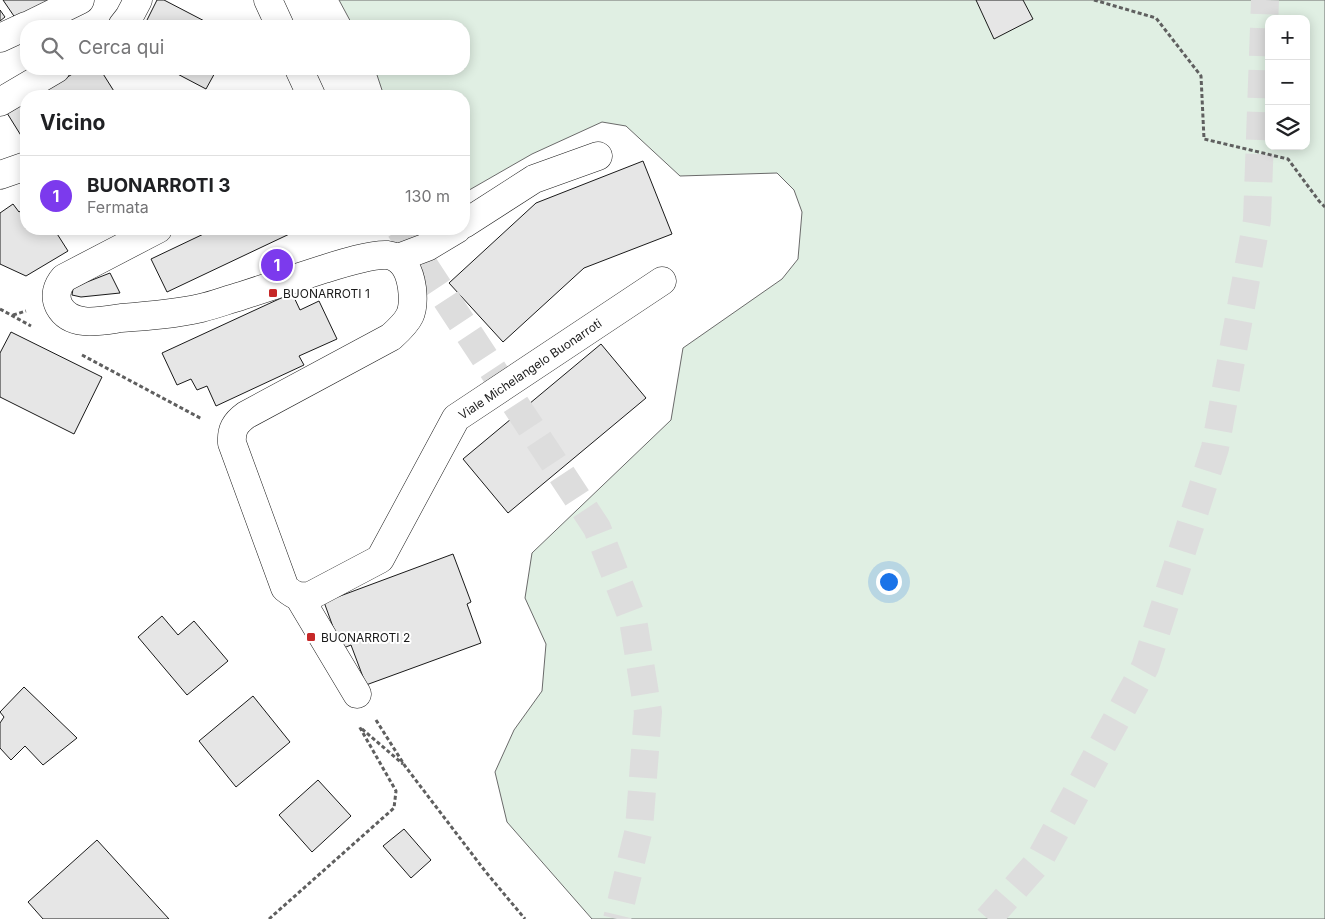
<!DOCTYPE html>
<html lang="it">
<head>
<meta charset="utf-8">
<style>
	:root { --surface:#fff; --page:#f6f6f6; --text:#202124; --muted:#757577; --line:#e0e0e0; --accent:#7c3aed }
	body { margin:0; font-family:Inter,sans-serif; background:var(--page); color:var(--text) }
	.controls { position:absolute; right:15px; top:15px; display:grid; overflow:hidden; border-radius:10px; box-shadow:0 2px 12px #0003 }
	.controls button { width:45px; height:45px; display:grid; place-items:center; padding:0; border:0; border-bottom:1px solid var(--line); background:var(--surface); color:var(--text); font:25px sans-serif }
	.you { position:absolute; left:888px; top:581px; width:18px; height:18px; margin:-12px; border:4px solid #fff; border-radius:50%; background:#1a73e8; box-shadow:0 0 0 8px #1a73e833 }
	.badge { display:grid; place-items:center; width:32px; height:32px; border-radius:50%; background:var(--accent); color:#fff; font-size:16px; font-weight:700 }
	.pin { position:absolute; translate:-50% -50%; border:2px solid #fff; box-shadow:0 1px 5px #0006 }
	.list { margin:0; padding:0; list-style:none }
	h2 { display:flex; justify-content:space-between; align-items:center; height:65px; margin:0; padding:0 20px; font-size:21px }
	h2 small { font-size:16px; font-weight:400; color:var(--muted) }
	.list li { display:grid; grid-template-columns:32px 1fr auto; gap:15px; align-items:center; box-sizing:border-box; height:80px; padding:0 20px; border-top:1px solid var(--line) }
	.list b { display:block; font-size:19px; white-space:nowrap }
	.list p { margin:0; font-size:16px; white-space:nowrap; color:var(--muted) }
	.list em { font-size:16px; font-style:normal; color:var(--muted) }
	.icon { flex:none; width:28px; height:28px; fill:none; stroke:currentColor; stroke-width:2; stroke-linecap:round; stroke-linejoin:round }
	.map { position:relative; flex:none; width:1325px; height:919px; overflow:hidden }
	.search { position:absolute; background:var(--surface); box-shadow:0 2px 12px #0003; left:20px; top:20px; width:450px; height:55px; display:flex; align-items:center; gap:12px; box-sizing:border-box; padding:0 18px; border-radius:20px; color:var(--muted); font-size:19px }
	.panel { position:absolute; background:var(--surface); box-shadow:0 2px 12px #0003; left:20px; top:90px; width:450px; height:145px; border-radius:20px }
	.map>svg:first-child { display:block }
	.green { fill:#e0efe3; stroke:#6a6a6a; fill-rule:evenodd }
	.building { fill:#e6e6e6; stroke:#1a1a1a }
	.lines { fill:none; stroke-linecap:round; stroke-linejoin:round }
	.highway-tunnel { stroke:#ddd; stroke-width:28; stroke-dasharray:28 14; stroke-linecap:butt }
	.minor-casing { stroke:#1a1a1a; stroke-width:29 }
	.highway-casing { stroke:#1a1a1a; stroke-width:29 }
	.path { stroke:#5f5f5f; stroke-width:3; stroke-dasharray:4 2.5; stroke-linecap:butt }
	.minor { stroke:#fff; stroke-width:28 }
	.highway { stroke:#fff; stroke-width:28 }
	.poi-dot { fill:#c62828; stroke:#fff; stroke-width:2 }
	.labels { text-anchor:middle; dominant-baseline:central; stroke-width:4; stroke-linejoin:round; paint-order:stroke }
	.poi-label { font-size:12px; fill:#1a1a1a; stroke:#fff; text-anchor:start }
	.street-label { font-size:12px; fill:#1a1a1a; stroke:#fff }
</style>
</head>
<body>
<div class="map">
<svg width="1325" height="919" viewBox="0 0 1325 919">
	<rect width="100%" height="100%" fill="#fff"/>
	<path class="green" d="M339,0H1325V919H592L507,822L495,772L514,730L542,691L546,644L525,598L532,553L671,420L683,348L782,279L798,259L802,212L794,190L777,173L680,176L626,126L602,122L532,154L464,193V96H384L375,69H464V26H353ZM1269,19H1306V146H1269Z"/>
	<path class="building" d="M3,0H52L18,22Z
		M157,0H164L214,26H144Z
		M976,0H1023L1033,19L994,39Z
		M0,10L5,17L0,21Z
		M81,69H100L117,96H35Z
		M168,69H217L206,89Z
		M26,102V142H25L7,113Z
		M643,161L672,234L584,268L503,342L449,283L536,203Z
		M13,204L19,212L26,207V229H54L68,251L26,276L0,264V213Z
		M214,229H300L167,292L151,259Z
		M110,273L120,293L81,297L72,295L73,289L87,282Z
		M292,293L300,310L319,301L337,339L299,356L304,365L216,406L207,386L197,390L191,379L177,385L162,353Z
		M11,332L102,377L74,434L0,397V353Z
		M601,344L646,398L508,513L463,459Z
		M453,554L471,602L467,604L481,643L366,685L351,645L341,649L324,602Z
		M162,616L178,635L194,621L228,661L187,695L138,637Z
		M24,687L77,738L43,765L25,746L11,760L0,748V723L4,717L0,712Z
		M253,696L290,742L236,787L199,741Z
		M318,780L351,816L312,852L279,815Z
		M404,829L431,860L411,878L383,846Z
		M97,840L169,919H43L28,902Z"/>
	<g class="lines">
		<path class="highway-tunnel" d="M400,229L597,528L633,620L648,712L639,829L617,919
			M988,919L1039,861L1145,667L1215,448L1257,220L1265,0"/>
		<defs>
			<path id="minor" d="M27,26L80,0
				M122,26L129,17L138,0
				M0,38L26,26
				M0,102L56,69
				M0,175L26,166
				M464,224L534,179L598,156
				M158,229L64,278C57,286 54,296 59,306C71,328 101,321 121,318C148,316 175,314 201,308C214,305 227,300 241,296C268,287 296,278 324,269C340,264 371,254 387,255C404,257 410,273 412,288C415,313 410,320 391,337L246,415C235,423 231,430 232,443L285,588C295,596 297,597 310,596L380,559L456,418L662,281
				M398,258L427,247L457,229
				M299,597L357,694"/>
			<path id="highway" d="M268,0L280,26
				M299,69L311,95"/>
		</defs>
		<use href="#minor" class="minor-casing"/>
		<use href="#highway" class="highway-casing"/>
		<path class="path" d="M1094,0L1156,18L1201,76L1204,139L1288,159L1319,201L1325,207
			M0,309L31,326
			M13,315L26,311
			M82,355L202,419
			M376,720L405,766L485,871L525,919
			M362,729L403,764
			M269,919L394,808L396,791L359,726"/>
		<use href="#minor" class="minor"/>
		<use href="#highway" class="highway"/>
	</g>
	<g class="poi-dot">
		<rect x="268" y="288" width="10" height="10" rx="2.5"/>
		<rect x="306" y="632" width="10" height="10" rx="2.5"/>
	</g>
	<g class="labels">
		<g class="poi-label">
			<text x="283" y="293">BUONARROTI 1</text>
			<text x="321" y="637">BUONARROTI 2</text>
		</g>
		<g class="street-label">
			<text transform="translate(530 369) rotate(-34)">Viale Michelangelo Buonarroti</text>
		</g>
	</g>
</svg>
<div class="controls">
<button>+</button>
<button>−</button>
<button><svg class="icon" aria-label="layers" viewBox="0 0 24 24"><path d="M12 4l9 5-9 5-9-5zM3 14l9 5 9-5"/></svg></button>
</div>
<div class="you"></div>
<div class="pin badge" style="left:277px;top:265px">1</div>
<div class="search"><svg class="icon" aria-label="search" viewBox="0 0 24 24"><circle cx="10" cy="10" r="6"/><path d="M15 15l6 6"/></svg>Cerca qui</div>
<section class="panel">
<h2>Vicino<small></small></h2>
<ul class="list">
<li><span class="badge">1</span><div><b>BUONARROTI 3</b><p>Fermata</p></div><em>130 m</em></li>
</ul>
</section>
</div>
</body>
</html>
